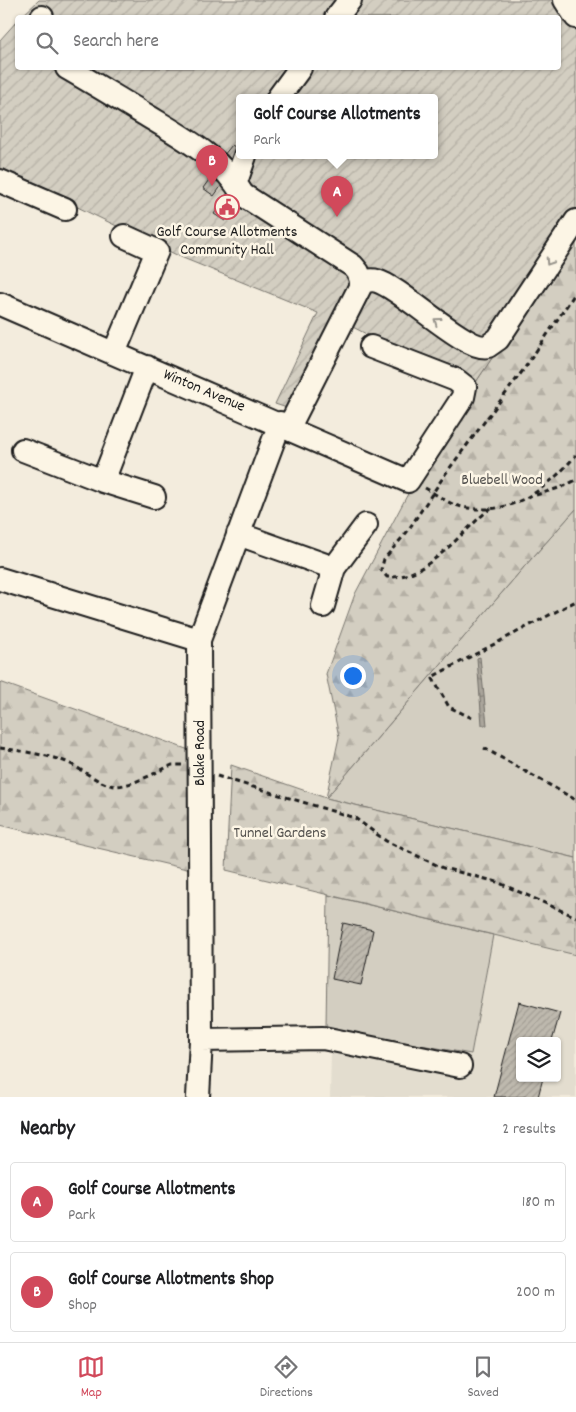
<!DOCTYPE html>
<html lang="en">
<head>
<meta charset="utf-8">
<style>
	:root { --surface:#fff; --page:#f6f6f6; --text:#202124; --muted:#757577; --line:#e0e0e0; --accent:#d1495b }
	body { margin:0; font-family:Dekko,sans-serif; background:var(--page); color:var(--text) }
	.controls { position:absolute; right:15px; bottom:15px; display:grid; overflow:hidden; border-radius:5px; box-shadow:0 1px 4px #0004 }
	.controls button { width:45px; height:45px; display:grid; place-items:center; padding:0; border:0; border-bottom:1px solid var(--line); background:var(--surface); color:var(--text); font:25px sans-serif }
	.you { position:absolute; left:352px; top:675px; width:18px; height:18px; margin:-12px; border:4px solid #fff; border-radius:50%; background:#1a73e8; box-shadow:0 0 0 8px #1a73e833 }
	.badge { display:grid; place-items:center; width:32px; height:32px; border-radius:50%; background:var(--accent); color:#fff; font-size:16px; font-weight:700 }
	.pin { position:absolute; translate:-50% -41px; filter:drop-shadow(0 1px 2px #0008) }
	.pin::after { content:''; position:absolute; top:26px; width:18px; height:15px; background:inherit; clip-path:polygon(0 0,100% 0,50% 100%) }
	.popup { position:absolute; left:236px; top:94px; width:202px; height:65px; box-sizing:border-box; display:grid; place-content:center; border-radius:5px; background:var(--surface); filter:drop-shadow(0 1px 4px #0005); font-size:16px; white-space:nowrap; color:var(--muted) }
	.popup b { font-size:19px; color:var(--text) }
	.popup::after { content:''; position:absolute; left:50%; top:100%; margin-left:-10px; border:10px solid transparent; border-top-color:var(--surface) }
	.list { margin:0; padding:0; list-style:none }
	h2 { display:flex; justify-content:space-between; align-items:center; height:65px; margin:0; padding:0 20px; font-size:21px }
	h2 small { font-size:16px; font-weight:400; color:var(--muted) }
	.list li { display:grid; grid-template-columns:32px 1fr auto; gap:15px; align-items:center; box-sizing:border-box; height:80px; margin:0 10px 10px; padding:0 10px; border:1px solid var(--line); border-radius:5px }
	.list b { display:block; font-size:19px; white-space:nowrap }
	.list p { margin:0; font-size:16px; white-space:nowrap; color:var(--muted) }
	.list em { font-size:16px; font-style:normal; color:var(--muted) }
	.icon { flex:none; width:28px; height:28px; fill:none; stroke:currentColor; stroke-width:2; stroke-linecap:round; stroke-linejoin:round }
	.map { position:relative; flex:none; width:576px; height:1097px; overflow:hidden }
	.search { position:absolute; background:var(--surface); box-shadow:0 1px 4px #0004; left:15px; right:15px; top:15px; height:55px; display:flex; align-items:center; gap:12px; box-sizing:border-box; padding:0 18px; border-radius:5px; color:var(--muted); font-size:19px }
	.sheet { height:245px; background:var(--surface) }
	nav { display:flex; justify-content:space-around; align-items:center; box-sizing:border-box; height:70px; border-top:1px solid var(--line); background:var(--surface); font-size:14px; color:var(--muted) }
	nav a { display:grid; justify-items:center; gap:2px }
	nav .on { color:var(--accent) }
	.map>svg:first-child { display:block }
	.built { fill:#e3ddcf; fill-rule:evenodd }
	.green { fill:#d3cec1; stroke:#78756e }
	.forest { fill:url(#forest-firs); stroke:#78756e }
	.garden { fill:url(#garden-furrows); stroke:#78756e; fill-rule:evenodd }
	.water { fill:url(#water-ripples); stroke:#716e68 }
	.building { fill:url(#building-hatch); stroke:#1c1c1c }
	.lines { fill:none; stroke-linecap:round; stroke-linejoin:round }
	.minor-casing { stroke:#1c1c1c; stroke-width:26 }
	.path { stroke:#1c1c1c; stroke-width:3; stroke-dasharray:5 4; stroke-linecap:butt }
	.minor { stroke:#fcf5e5; stroke-width:22 }
	.oneway { stroke:#97938b }
	.labels { text-anchor:middle; dominant-baseline:central; stroke-width:5; stroke-linejoin:round; paint-order:stroke }
	.poi-label { font-size:16px; fill:#1c1c1c; stroke:#fcf5e5 }
	.street-label { font-size:16px; fill:#1c1c1c; stroke:#fcf5e5 }
	.park-label { font-size:16px; fill:#53514e; stroke:#fcf5e5 }
</style>
</head>
<body>
<div class="map">
<svg width="576" height="1097" viewBox="0 0 576 1097">
	<defs>
		<pattern id="forest-firs" width="22" height="20" patternUnits="userSpaceOnUse" patternTransform="scale(1.25)"><rect width="22" height="20" fill="#d3cec1"/><path d="M5 1l3.5 6h-7zM16 11l3.5 6h-7z" fill="#b5b0a5"/></pattern>
		<pattern id="garden-furrows" width="10" height="10" patternUnits="userSpaceOnUse" patternTransform="scale(1.25)"><rect width="10" height="10" fill="#d3cec1"/><path d="M-1 1l2-2M0 10L10 0M9 11l2-2" fill="none" stroke="#b5b0a5"/></pattern>
		<pattern id="water-ripples" width="26" height="14" patternUnits="userSpaceOnUse" patternTransform="scale(1.25)"><rect width="26" height="14" fill="#aaa59b"/><path d="M2 4q2-2 4 0t4 0M15 11q2-2 4 0t4 0" fill="none" stroke="#8a867e"/></pattern>
		<pattern id="building-hatch" width="6" height="6" patternUnits="userSpaceOnUse" patternTransform="scale(1.25)"><rect width="6" height="6" fill="#beb9ae"/><path d="M-1 1l2-2M0 6l6-6M5 7l2-2" fill="none" stroke="#a39e95"/></pattern>
	</defs>
	<rect width="100%" height="100%" fill="#f3ecdd"/>
	<filter id="ink" filterUnits="userSpaceOnUse"><feTurbulence type="fractalNoise" baseFrequency=".02" numOctaves="2"/><feDisplacementMap in="SourceGraphic" scale="10" xChannelSelector="R" yChannelSelector="G"/><feConvolveMatrix kernelMatrix="1 2 1 2 8 2 1 2 1" color-interpolation-filters="sRGB"/></filter>
	<g filter="url(#ink)">
		<path class="built" d="M493,935L576,955V1097H330L331,1052L224,1051L225,1027L326,1028L471,1054ZM520,1041H557V1078H520Z"/>
		<path class="green" d="M576,509V858L326,798L524,567Z
			M328,895L493,935L471,1054L326,1028Z"/>
		<path class="forest" d="M576,232V509L524,567L326,798L576,858V955L226,870L231,765L326,798L339,737L326,674L355,594L411,488L474,385Z
			M0,682L189,750L191,870L0,825Z"/>
		<path class="garden" d="M39,0H572L576,7V232L474,385L409,356L347,324L296,411L275,404L318,313L183,258L67,202L0,173V40L17,21L18,68H558V18L21,17ZM240,98H434V156H240Z"/>
		<path class="water" d="M480,657L487,725H482L477,658Z"/>
		<path class="building" d="M232,145L238,149L230,161L223,156Z
			M211,177L222,185L214,196L203,188Z
			M228,193L239,200L225,221L214,214Z
			M343,923L373,930L361,985L332,979Z
			M519,1002L560,1013L552,1041H520V1078H543L538,1097H494Z"/>
		<g class="lines">
			<defs>
				<path id="minor" d="M565,0L576,17
					M42,18V17
					M336,18L350,0
					M67,68C93,83 119,99 146,115C182,137 221,157 243,195L353,266L358,272L362,283L289,427
					M278,98L300,68
					M0,181L65,209
					M236,182L245,156
					M362,283C367,281 371,279 377,281C402,288 467,353 488,346C491,344 495,341 498,339L576,221
					M0,304L408,481L463,397L465,387L456,380L371,347
					M114,353L157,251L124,236
					M23,450L103,481L154,497
					M103,481L147,367
					M238,534L334,568
					M0,579L199,640
					M323,606L334,568L366,525
					M201,1040L323,1038L460,1066
					M198,1097L201,1040L199,640L280,423"/>
			</defs>
			<use href="#minor" class="minor-casing"/>
			<path class="path" d="M425,488C434,493 445,501 455,505C505,520 545,492 576,455
				M536,495L562,487L576,480
				M491,508C461,531 427,580 387,577L381,570L384,559L407,532L446,473L524,369L576,292
				M472,718L449,707L432,677L576,601
				M0,748C21,751 43,754 64,761C80,767 99,785 115,786C133,786 156,772 172,765H182
				M484,748L576,800
				M217,776L355,818L386,841L443,868L497,882L576,917"/>
			<use href="#minor" class="minor"/>
		</g>
		<defs><path id="oneway-chevron" d="M-2-3.5L2.5 0L-2 3.5" fill="none" stroke-width="1.6" stroke-linecap="round" stroke-linejoin="round" transform="scale(1.25)"/></defs>
		<g class="oneway">
			<use href="#oneway-chevron" transform="translate(549 262) rotate(123)"/>
			<use href="#oneway-chevron" transform="translate(437 321) rotate(-144)"/>
		</g>
	</g>
	<defs>
		<symbol id="civic-ring" viewBox="-11 -11 22 22"><circle r="9.5" fill="#fcf5e5" stroke="#d1495b" stroke-width="1.5"/><path d="M-.6-6.5H3V-4.5H.6V-3L4-1V1h2V6H-6V1h2V-1L-.6-3ZM-1.2 2.5V6h2.4V2.5Z" fill="#d1495b"/></symbol>
	</defs>
	<g fill-rule="evenodd">
		<use href="#civic-ring" x="213" y="193" width="28" height="28"/>
	</g>
	<g class="labels">
		<g class="poi-label">
			<text x="227" y="232">Golf Course Allotments<tspan x="227" dy="18">Community Hall</tspan></text>
		</g>
		<g class="street-label">
			<text transform="translate(204 391) rotate(23)">Winton Avenue</text>
			<text transform="translate(200 753) rotate(-90)">Blake Road</text>
		</g>
		<g class="park-label">
			<text x="502" y="480">Bluebell Wood</text>
			<text x="280" y="833">Tunnel Gardens</text>
		</g>
	</g>
</svg>
<div class="controls">
<button><svg class="icon" aria-label="layers" viewBox="0 0 24 24"><path d="M12 4l9 5-9 5-9-5zM3 14l9 5 9-5"/></svg></button>
</div>
<div class="you"></div>
<div class="pin badge" style="left:337px;top:217px">A</div>
<div class="popup"><b>Golf Course Allotments</b>Park</div>
<div class="pin badge" style="left:212px;top:186px">B</div>
<div class="search"><svg class="icon" aria-label="search" viewBox="0 0 24 24"><circle cx="10" cy="10" r="6"/><path d="M15 15l6 6"/></svg>Search here</div>
</div>
<section class="sheet">
<h2>Nearby<small>2 results</small></h2>
<ul class="list">
<li><span class="badge">A</span><div><b>Golf Course Allotments</b><p>Park</p></div><em>180 m</em></li>
<li><span class="badge">B</span><div><b>Golf Course Allotments Shop</b><p>Shop</p></div><em>200 m</em></li>
</ul>
</section>
<nav>
<a class="on"><svg class="icon" aria-label="map" viewBox="0 0 24 24"><path d="M3 6l6-2 6 2 6-2v14l-6 2-6-2-6 2zM9 4v14M15 6v14"/></svg>Map</a>
<a><svg class="icon" aria-label="directions" viewBox="0 0 24 24"><path d="M12 3l9 9-9 9-9-9zM9 14v-3h6M13 9l2 2-2 2"/></svg>Directions</a>
<a><svg class="icon" aria-label="saved" viewBox="0 0 24 24"><path d="M7 4h10v16l-5-4-5 4z"/></svg>Saved</a>
</nav>
</body>
</html>
